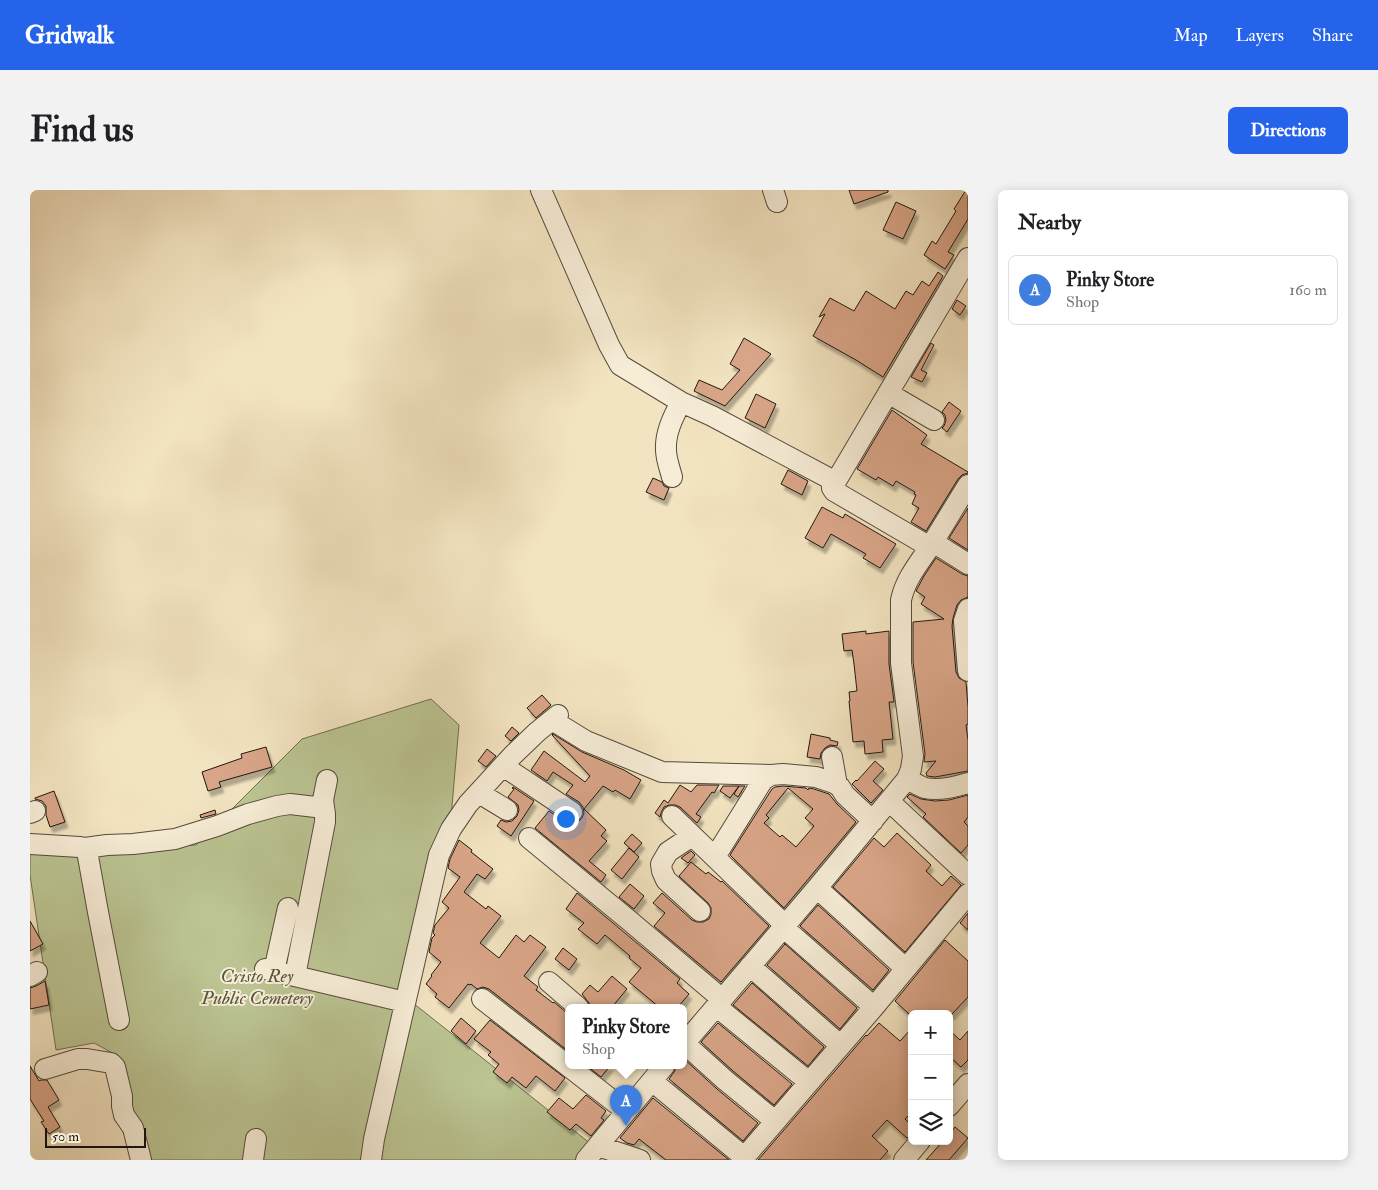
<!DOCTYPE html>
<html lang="en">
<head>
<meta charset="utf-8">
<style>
	:root { --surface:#fff; --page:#f2f2f2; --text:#202124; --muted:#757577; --line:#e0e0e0; --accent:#2563eb }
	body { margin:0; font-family:"IM FELL Double Pica",serif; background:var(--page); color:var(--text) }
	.controls { position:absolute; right:15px; bottom:15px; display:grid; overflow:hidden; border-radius:8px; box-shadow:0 2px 12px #0003 }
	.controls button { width:45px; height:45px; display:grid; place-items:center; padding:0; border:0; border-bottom:1px solid var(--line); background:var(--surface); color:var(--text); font:25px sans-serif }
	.scale { position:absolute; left:15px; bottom:12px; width:101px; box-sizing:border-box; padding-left:5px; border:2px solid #20180f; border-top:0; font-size:14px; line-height:18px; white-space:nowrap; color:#20180f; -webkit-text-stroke:4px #f7edd7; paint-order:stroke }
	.you { position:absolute; left:535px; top:628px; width:18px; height:18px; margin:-12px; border:4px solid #fff; border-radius:50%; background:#1a73e8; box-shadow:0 0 0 8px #1a73e833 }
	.badge { display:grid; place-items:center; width:32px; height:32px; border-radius:50%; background:var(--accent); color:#fff; font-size:16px; font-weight:700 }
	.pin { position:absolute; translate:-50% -41px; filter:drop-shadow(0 1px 2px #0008) }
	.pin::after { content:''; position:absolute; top:26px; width:18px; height:15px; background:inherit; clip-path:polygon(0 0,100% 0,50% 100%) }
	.popup { position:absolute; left:535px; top:814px; width:122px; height:65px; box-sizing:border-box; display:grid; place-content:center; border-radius:8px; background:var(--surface); filter:drop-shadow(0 1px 4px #0005); font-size:16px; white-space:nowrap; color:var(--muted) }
	.popup b { font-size:19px; color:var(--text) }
	.popup::after { content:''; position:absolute; left:50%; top:100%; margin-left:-10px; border:10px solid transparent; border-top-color:var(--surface) }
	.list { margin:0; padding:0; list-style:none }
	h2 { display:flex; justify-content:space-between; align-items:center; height:65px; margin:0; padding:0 20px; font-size:21px }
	h2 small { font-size:16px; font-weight:400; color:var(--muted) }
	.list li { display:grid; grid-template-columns:32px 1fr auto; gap:15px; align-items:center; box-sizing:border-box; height:70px; margin:0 10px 10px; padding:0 10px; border:1px solid var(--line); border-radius:8px }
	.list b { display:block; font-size:19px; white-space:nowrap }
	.list p { margin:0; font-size:16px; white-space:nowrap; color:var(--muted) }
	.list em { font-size:16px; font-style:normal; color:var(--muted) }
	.icon { flex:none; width:28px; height:28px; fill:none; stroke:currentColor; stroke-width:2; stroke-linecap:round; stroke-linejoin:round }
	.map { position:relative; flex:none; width:938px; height:970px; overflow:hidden; border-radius:8px }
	header { display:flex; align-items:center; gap:30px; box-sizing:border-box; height:70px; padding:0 25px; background:var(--accent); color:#fff }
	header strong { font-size:24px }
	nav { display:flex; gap:28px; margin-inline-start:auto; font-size:18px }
	.intro { display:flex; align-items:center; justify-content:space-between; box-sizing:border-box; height:120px; padding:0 30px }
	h1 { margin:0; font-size:35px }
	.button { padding:12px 22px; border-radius:8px; background:var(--accent); color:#fff; font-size:18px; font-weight:700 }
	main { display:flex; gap:30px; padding:0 30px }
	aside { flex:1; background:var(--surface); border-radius:8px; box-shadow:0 2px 12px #0003 }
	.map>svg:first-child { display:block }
	.green { fill:#bbc492; stroke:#6e6e50 }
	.building { fill:#d9a588; stroke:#20180f; fill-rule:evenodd; filter:url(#shadow) }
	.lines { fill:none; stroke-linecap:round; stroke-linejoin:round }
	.minor-casing { stroke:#554b3c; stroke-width:22 }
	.minor { stroke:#f7edd7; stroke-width:20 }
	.labels { text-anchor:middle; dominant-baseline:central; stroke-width:4; stroke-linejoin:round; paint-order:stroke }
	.park-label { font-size:19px; font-style:italic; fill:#56543d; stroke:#f7edd7 }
</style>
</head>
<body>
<header>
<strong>Gridwalk</strong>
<nav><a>Map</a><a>Layers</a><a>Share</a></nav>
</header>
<div class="intro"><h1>Find us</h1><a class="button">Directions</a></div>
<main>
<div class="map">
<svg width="938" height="970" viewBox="0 0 938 970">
	<defs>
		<filter id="shadow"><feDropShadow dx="3" dy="5.5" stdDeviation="1" flood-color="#0004"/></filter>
	</defs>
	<rect width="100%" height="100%" fill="#f3e4c1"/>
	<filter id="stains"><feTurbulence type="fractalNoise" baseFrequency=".004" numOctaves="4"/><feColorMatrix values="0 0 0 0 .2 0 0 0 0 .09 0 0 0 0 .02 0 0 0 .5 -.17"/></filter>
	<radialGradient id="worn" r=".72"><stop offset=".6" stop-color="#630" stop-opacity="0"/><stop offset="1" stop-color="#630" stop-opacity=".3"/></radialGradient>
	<path class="green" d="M401,509L429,535L419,651L383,813L561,954L548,970H110L100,911L88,866L64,853L26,860L0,685V660L166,655L272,549Z"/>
	<path class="building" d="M819,0H858V2L824,14Z
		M936,0H938V29L918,62L924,65L915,79L894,65L902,51L906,54L926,21L924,19Z
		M866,12L886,21L873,49L853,40Z
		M908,82L913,86L853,187L826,170L783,146L795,124L789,127L800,108L824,121L836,101L865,119L876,101L883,105L892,91L899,96Z
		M927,110L936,116L930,125L922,119Z
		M714,148L741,164L695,216L664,201L669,190L692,200L710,180L700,174Z
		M901,153L904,155L891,180L897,183L892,192L881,187Z
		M726,204L746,214L735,238L715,228Z
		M919,212L931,221L917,242L912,238L914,236L916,230L915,225L912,222Z
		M862,220L897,245L891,254L938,282V283L932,285L928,289L896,341L881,332L889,318L882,314L886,305L884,304L885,302L866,291L863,296L848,287L846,290L827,279Z
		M758,280L778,291L772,305L751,294Z
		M623,288L632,292L634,296L639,298L634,310L616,302Z
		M792,317L813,328L815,324L866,354L850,378L833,368L836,364L801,344L793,358L775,348Z
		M938,318V360L919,348Z
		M906,368L932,384L938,386V407L931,410L927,415L923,428L922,436L926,482L929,488L936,492L938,517V534L936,535L938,550V581L905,587L897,586L896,583L906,571L894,572L895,564L883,472V432L914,429L891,414L895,407L886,401L894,386Z
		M836,441V444L859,441V474L864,512H859L863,549L852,550L853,562L835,564L834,551L823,552L819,511H820L819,502L827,501L824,474L822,460L814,461L812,444Z
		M512,505L521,515L506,528L497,518Z
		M482,537L489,543L481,551L475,546Z
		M523,544L552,562L594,580L611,590L600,609L585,600L583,602L573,596L554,619L576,640L571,646L577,651L559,671L576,685L571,692L505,638L519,621L535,632L541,634L548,632L552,628L554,623L553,617L549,612L536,604L543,595L523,582L517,591L501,580L514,561L555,592L560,586L522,545Z
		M781,544L800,548V550L808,552L807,556L800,555L795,558L791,563L790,569L777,567Z
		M236,557L242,577L189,592L191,597L178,601L172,582L212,568L211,564Z
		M457,559L466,566L456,577L448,571Z
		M845,571L854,579L843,591L853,600L841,613L822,594L826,590L827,591Z
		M650,595L661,602L667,595H689L684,603L682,602L666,624L671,627L667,633L650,617L645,615H639L634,617L631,623L630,627L625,623L634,610L638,613Z
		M693,596H709L700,608L690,601Z
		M709,596H715L708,607L704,604Z
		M753,596L776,598L778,600L779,598L784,599L799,604L807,614L826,632L754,718L700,665L742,599L745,597ZM758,598L783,619L775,628L784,636L766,657L752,645L750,647L734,633L739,628L736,625Z
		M483,597L504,611L481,646L467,636L471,630L476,632L482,631L487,626L489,620L488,615L478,607L484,599L482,598Z
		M24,601L35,632L20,637L16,625V616L12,611L5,609V608Z
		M880,604L891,609L905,611L919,610L938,605V627L934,632L938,636V655L931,663L893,627L896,624L877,607Z
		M185,620L186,624L171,628L170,625Z
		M867,643L901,675L896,681L912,696L921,686L931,695L875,762L803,697L844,648L854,657Z
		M602,644L612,653L604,662L594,653Z
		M429,650L442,660L441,662L463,679L455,689L447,684L434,702L456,719L458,716L471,726L450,753L469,768L486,745L494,752L500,745L516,757L494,786L508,797L506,800L523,813L524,812L538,824V861L459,799L453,797L447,799L441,794L440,795L438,794L419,818L405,807L407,804L396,794L402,786L401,785L411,772L399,762L402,748L405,745L403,743L405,735L419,718L412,712L430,687L418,678L420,669Z
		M599,658L609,667L592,689L581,680Z
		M661,661L665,665L658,673L651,668Z
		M661,672L676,684L678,682L691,692L692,691L739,736L691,792L624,736L635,723L623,713L632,703L662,730L667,732H673L679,729L681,724V718L678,713L649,686Z
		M600,694L614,706L604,719L589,707Z
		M547,703L650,789L647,793L659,804L648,817H629L599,792L611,778L599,768L600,766L575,745L567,754L548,739L554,733L536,719Z
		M788,715L859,780L843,800L770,736Z
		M938,723V740L930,733Z
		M0,731L13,754L0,761Z
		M915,750L938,771V807L922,824H879L865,811Z
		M755,754L827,818L810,839L737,775Z
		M533,758L547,769L539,780L525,769Z
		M582,786L597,799L582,817H560L559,813L552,804L560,795L568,802Z
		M15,791L19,815L0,819V798L6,796Z
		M722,793L794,857L778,876L703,815Z
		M431,828L446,841L436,854L421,841Z
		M460,830L535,888L525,901L506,886L496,898L482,887L477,893L463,882L469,874L458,865L461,862L444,849Z
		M688,833L762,894L744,915L703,881L671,852Z
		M849,833L870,851L882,838V922L875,929L882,936V943L877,948L857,930L842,946L858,961L850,970H728L836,845L837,846Z
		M919,840L930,850L938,841V870L931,877L919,866Z
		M654,869L687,899L728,933L713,951L639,889L644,882L647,875H654Z
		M556,875H581L571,887Z
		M0,876L9,891L11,890H17L29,910L18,917L30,937L19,944L11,932L14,931L0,909Z
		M556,905L576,921L571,928L574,930L561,946L546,934L540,940L517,922L529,908L543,919Z
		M623,908L699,970H636L609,949L604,955L597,953L590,948Z
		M925,937L938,948L919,970H896L913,951H919V944Z"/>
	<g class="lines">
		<defs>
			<path id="minor" d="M511,0L579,155L590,175L651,212L682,226L806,292
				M743,0L747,12
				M858,203L904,230
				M642,287C640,279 636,269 636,260C635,243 643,227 651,212
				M903,352L938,374
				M900,357L804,301L802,298L938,68
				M938,419L934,431L938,481
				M522,530L556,551L632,582L741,585
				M802,567L807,595
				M473,576L542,622
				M877,589C883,592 889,596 895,598C908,601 925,597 938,593
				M449,603L477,620
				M859,611L938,685
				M0,623L5,621
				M642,626L755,735
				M662,646L638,662L631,674L632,681L636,690L670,721
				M499,648L601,732L692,809
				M0,654L50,657L55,658L57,661L68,722L89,830
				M55,658L77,655L103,654L145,649L187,636L218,624L247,616L260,614L294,618
				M685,667L733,590L741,585L753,584L786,587L804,593L810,597L815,605L843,631
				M787,698L875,778
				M753,737L844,817
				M720,776L810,855
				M235,779L375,812
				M244,781L258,718
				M0,786L7,782
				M265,786L295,632V624L293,610L297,590
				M519,792L548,817
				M452,809L596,921
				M686,816L779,892
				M654,853L695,890L745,931
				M654,854L787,698L877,589L881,579L883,566L871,473V410C876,387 891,371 903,352C915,333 926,314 938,295
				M15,879L48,869H57L81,873L85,877L92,906V916L94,925L103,938L111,970
				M622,891L714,967
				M919,916L938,894
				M568,956L610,970
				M223,970L226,949
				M341,970L344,949L409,665L421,639L438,614L483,565L507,542L528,525
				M556,970L635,875
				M712,970L844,817L938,704
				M874,970L890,951"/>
		</defs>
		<use href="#minor" class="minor-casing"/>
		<use href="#minor" class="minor"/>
	</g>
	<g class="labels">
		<g class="park-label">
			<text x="227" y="786">Cristo Rey<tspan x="227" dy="22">Public Cemetery</tspan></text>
		</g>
	</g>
	<rect width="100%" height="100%" filter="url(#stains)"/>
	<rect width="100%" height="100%" fill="url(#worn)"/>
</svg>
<div class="controls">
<button>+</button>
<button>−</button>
<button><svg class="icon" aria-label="layers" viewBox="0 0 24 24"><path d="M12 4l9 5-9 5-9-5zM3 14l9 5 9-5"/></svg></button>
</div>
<div class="scale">50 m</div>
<div class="you"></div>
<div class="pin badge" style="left:596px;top:936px;background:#3f7fe0">A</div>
<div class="popup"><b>Pinky Store</b>Shop</div>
</div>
<aside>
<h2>Nearby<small></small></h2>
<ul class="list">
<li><span class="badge" style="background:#3f7fe0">A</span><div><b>Pinky Store</b><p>Shop</p></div><em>160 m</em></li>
</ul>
</aside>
</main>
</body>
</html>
